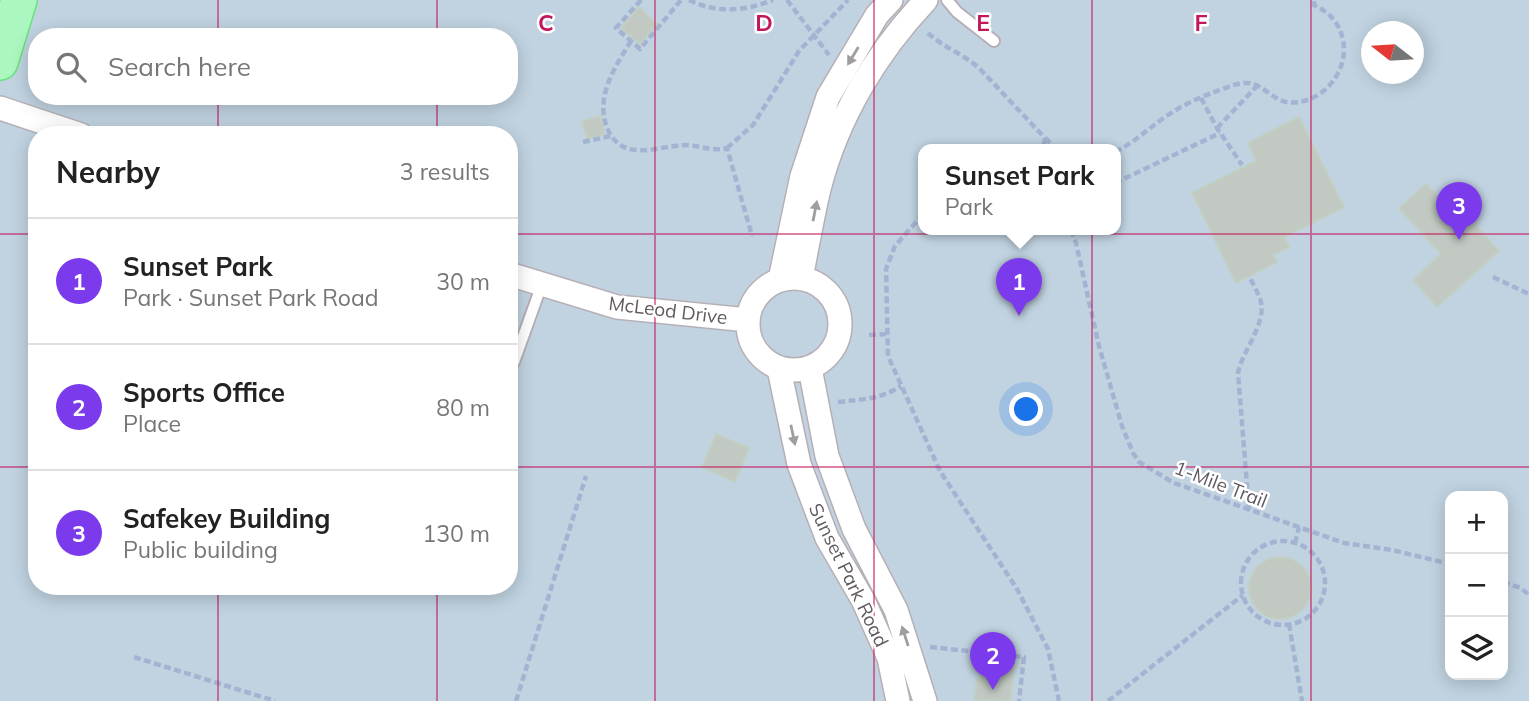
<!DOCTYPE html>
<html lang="en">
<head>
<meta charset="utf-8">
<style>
	:root { --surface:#fff; --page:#f6f6f6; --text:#222; --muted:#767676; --line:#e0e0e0; --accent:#7c3aed }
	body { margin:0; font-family:Mulish,sans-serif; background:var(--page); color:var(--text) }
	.controls { position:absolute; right:21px; bottom:21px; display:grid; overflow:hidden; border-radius:14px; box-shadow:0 4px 18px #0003 }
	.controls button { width:63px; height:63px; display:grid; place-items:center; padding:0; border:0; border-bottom:2px solid var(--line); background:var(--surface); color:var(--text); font:35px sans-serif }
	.compass { position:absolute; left:1361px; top:21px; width:63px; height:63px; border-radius:50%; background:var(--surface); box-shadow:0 4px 18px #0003; rotate:287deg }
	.you { position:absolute; left:1027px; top:410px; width:24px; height:24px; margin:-18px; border:5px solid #fff; border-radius:50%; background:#1a73e8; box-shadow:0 0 0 10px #1a73e833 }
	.badge { display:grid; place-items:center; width:46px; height:46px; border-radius:50%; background:var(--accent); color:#fff; font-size:23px; font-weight:700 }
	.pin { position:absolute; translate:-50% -58px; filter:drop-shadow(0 2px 4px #0008) }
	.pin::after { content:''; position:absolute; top:37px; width:24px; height:21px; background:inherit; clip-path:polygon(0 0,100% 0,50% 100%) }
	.popup { position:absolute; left:918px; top:144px; width:203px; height:91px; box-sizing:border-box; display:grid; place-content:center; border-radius:14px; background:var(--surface); filter:drop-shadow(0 2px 5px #0005); font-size:23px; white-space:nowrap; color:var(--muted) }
	.popup b { font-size:26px; color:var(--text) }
	.popup::after { content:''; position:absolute; left:50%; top:100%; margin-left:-14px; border:14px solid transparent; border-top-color:var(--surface) }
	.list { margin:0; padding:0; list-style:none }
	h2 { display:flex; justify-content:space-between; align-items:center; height:91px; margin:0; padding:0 28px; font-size:30px }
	h2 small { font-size:23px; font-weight:400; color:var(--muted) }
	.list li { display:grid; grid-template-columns:46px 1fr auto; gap:21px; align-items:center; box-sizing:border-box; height:126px; padding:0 28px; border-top:2px solid var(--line) }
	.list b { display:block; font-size:26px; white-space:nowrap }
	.list p { margin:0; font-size:23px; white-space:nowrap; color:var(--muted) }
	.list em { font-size:23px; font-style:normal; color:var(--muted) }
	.icon { flex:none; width:38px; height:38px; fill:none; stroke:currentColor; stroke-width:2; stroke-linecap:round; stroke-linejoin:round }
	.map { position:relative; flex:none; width:1529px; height:701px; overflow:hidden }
	.search { position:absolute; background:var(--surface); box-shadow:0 4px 18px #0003; left:28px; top:28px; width:490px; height:77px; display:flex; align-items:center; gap:18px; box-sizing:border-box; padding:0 24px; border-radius:28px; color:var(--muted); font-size:26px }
	.panel { position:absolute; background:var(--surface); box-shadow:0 4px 18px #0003; left:28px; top:126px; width:490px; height:469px; border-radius:28px }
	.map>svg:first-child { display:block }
	.green { fill:#c1d3e1; fill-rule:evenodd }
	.building { fill:#c1c9c2; stroke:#c1d0c3; stroke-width:2 }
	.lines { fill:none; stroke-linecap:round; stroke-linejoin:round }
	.service-casing { stroke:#b6b0b6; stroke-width:14 }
	.minor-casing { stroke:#b6b0b6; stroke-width:26 }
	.primary-casing { stroke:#64e377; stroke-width:38 }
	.path { stroke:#a5b3d2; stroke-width:4.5; stroke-dasharray:7 3.5; stroke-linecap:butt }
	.service { stroke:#fff; stroke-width:10 }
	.minor { stroke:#fff; stroke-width:23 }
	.primary { stroke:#acf7c0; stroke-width:35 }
	.oneway { fill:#a09ca0 }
	.grid { fill:none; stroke:#c2185b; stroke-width:2; stroke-opacity:0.55 }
	.labels { text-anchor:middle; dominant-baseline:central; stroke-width:5; stroke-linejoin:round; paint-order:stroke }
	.street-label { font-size:19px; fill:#615a61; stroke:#fff }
	.grid-label { font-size:23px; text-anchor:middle; font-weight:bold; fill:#c2185b; stroke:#fff; stroke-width:5; stroke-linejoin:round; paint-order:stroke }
</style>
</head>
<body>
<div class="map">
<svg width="1529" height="701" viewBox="0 0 1529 701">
	<rect width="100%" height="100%" fill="#e2ece4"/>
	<path class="green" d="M0,0H1529V701H0ZM1372,32H1414V74H1372ZM37,37H509V96H37ZM37,135H509V586H37ZM923,150H1115V230H923ZM1450,496H1503V675H1450Z"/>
	<path class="building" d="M639,7L657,24L640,44L621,28Z
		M600,116L605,134L587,139L582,121Z
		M1299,117L1344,207L1284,237L1289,247L1273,255L1277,262L1236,283L1192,193L1256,161L1248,143Z
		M1426,184L1467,228L1475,224L1499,251L1437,307L1413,280L1441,254L1399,208Z
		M716,434L749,448L735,482L702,467Z
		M1249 588a31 31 0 1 1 62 0a31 31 0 1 1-62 0Z
		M983,659L1015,663L1010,701H974L977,679H980Z"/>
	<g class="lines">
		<defs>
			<path id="service" d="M947,0L957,12L994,41
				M514,362L542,284"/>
			<path id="minor" d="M0,108L81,135
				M509,274L617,307L748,320
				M748 324a46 46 0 1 1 92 0a46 46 0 1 1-92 0Z
				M801,278C807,248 812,218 819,189C837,118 876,53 926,0
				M780,280L802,176L828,97L877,15L891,0
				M810,368L827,456L854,529L896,610L925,701
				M779,369L799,464L827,538L863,600L889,658L898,701"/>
			<path id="primary" d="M0,62L19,0"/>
		</defs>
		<use href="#service" class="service-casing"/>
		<use href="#minor" class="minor-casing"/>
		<use href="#primary" class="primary-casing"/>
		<path class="path" d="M641,0L616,28L640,49L681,0
			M689,0C717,14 745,11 773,0
			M787,0L829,55
			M928,33C943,47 963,54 979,68L1045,138L1043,150
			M631,41C614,68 593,100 609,132C613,140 621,147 629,149C647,153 666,146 684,145C699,145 712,152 727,148L752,236
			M1201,98L1217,128L1242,165
			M1217,128L1257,86
			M1045,138L1058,150
			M583,142L611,136
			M727,148L753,125L799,51L848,0
			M1115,152C1135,142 1150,127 1168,115C1183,105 1200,97 1217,91C1226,88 1238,82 1248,83C1262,84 1272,99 1286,102C1319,107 1350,73 1343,40C1339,22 1330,13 1314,5V0
			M1115,183L1220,133
			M923,214L895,246L886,269L888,356L940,471L1017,589L1048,649L1059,701
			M1071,230L1076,243L1099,346L1122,426L1133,453L1139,462L1174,483L1344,543L1392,550L1450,564
			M1493,277L1529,294
			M869,335L886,334
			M838,402C862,399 879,400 901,386
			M1249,510L1238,373C1242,352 1266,324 1261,302C1259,294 1253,284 1249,276
			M1241 583a42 42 0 1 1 84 0a42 42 0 1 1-84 0Z
			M1295,543L1299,527
			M1503,582L1521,588L1529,595
			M1289,624L1302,701
			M930,647L1024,657L1019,701
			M134,657L275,701
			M516,701L586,476
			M1108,701L1243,595"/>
		<use href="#service" class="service"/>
		<use href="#minor" class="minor"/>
		<use href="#primary" class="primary"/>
	</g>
	<defs><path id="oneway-solid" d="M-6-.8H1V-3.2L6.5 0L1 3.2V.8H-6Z" transform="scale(1.75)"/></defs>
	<g class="oneway">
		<use href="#oneway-solid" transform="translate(853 56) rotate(121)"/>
		<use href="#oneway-solid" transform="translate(815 211) rotate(-79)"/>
		<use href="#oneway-solid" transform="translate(793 435) rotate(78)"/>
		<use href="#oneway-solid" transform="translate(905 636) rotate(-108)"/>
	</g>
	<path class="grid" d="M218,0V37M437,0V37M655,0V701M874,0V701M1092,0V701M1311,0V701M218,96V135M437,96V135M0,234H37M509,234H1529M0,467H37M509,467H1529M218,586V701M437,586V701"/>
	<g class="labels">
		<g class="street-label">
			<text transform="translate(668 310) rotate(7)">McLeod Drive</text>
			<text transform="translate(1221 484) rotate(21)">1-Mile Trail</text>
			<text transform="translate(849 575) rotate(64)">Sunset Park Road</text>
		</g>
	</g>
	<g class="grid-label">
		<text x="546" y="31">C</text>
		<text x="764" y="31">D</text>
		<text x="983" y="31">E</text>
		<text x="1201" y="31">F</text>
	</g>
</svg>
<div class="controls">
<button>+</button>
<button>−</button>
<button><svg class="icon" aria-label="layers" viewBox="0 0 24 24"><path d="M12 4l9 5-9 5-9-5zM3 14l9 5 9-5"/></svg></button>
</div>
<svg class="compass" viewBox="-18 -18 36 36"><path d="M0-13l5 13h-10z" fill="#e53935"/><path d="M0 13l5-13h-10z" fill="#767676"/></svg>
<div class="you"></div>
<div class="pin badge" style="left:1019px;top:316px">1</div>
<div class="popup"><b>Sunset Park</b>Park</div>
<div class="pin badge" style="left:993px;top:690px">2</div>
<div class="pin badge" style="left:1459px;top:240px">3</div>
<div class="search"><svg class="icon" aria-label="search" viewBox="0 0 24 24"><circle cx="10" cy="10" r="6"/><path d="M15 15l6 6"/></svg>Search here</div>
<section class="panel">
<h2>Nearby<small>3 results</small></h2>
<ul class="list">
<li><span class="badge">1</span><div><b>Sunset Park</b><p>Park · Sunset Park Road</p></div><em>30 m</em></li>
<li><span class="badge">2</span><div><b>Sports Office</b><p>Place</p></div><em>80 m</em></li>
<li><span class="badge">3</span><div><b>Safekey Building</b><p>Public building</p></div><em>130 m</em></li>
</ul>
</section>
</div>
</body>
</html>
